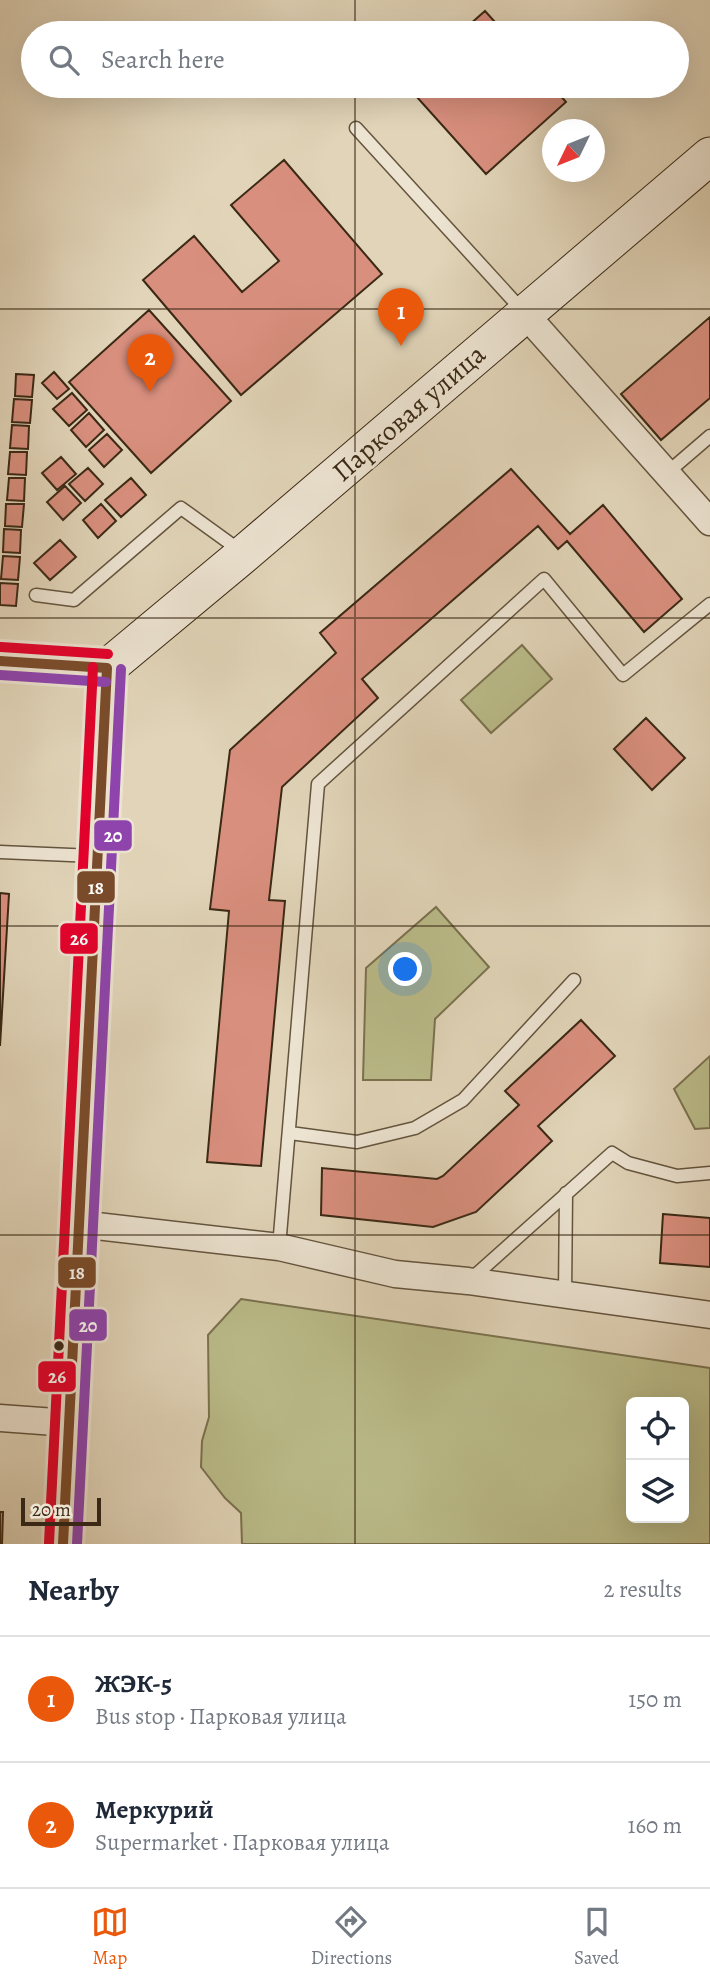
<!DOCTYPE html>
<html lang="en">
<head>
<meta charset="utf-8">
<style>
	:root { --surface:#fff; --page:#f6f6f7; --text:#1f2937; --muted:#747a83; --line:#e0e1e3; --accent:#ea580c }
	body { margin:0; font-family:Alegreya,serif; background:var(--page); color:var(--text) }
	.controls { position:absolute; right:21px; bottom:21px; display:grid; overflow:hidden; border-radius:10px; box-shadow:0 7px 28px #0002 }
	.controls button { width:63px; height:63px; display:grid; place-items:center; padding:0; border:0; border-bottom:2px solid var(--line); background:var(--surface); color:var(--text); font:35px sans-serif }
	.compass { position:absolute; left:542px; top:119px; width:63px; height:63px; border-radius:50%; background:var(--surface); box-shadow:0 7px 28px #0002; rotate:227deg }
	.scale { position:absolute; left:21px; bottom:18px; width:80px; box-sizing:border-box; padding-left:7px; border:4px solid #3b2915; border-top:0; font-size:19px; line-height:24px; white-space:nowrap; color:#3b2915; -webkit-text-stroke:5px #ece3d1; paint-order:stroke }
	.you { position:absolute; left:406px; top:970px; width:24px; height:24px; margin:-18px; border:5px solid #fff; border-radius:50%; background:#1a73e8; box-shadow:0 0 0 10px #1a73e833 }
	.badge { display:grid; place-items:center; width:46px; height:46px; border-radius:50%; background:var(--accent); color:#fff; font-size:23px; font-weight:700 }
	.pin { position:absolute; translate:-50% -58px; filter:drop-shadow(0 2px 4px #0008) }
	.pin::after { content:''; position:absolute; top:37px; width:24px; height:21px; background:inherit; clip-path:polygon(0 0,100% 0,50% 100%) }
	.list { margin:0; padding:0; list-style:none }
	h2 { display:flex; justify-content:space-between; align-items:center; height:91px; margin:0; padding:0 28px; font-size:30px }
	h2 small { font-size:23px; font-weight:400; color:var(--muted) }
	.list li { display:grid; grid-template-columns:46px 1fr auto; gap:21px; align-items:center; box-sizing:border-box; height:126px; padding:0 28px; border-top:2px solid var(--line) }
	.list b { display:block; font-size:26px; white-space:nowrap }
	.list p { margin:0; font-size:23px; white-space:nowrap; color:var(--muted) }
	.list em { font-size:23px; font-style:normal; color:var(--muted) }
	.icon { flex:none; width:38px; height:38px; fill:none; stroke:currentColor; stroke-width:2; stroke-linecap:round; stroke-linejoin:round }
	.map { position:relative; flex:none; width:710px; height:1544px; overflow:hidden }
	.search { position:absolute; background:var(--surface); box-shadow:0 7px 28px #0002; left:21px; right:21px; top:21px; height:77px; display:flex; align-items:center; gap:18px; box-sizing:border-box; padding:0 24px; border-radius:38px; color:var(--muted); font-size:26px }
	.sheet { height:343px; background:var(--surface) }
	nav { display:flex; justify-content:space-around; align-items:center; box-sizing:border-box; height:98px; border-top:2px solid var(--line); background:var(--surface); font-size:19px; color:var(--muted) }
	nav a { display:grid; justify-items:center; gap:4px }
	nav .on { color:var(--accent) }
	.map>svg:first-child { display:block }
	.green { fill:#babb89; stroke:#7a724f; stroke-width:2; fill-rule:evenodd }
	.building { fill:#d98f7e; stroke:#3b2915; stroke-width:2 }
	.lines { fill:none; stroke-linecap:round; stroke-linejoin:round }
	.lane-casing { stroke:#64543e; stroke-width:15 }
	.street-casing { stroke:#64543e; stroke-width:29 }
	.secondary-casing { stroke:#3b2915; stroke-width:39 }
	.lane { stroke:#ece3d1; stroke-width:12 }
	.street { stroke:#ece3d1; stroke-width:26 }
	.secondary { stroke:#ece3d1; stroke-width:37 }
	.bus-1-casing { stroke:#ece3d1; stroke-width:16 }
	.bus-2-casing { stroke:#ece3d1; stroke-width:16 }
	.bus-3-casing { stroke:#ece3d1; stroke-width:16 }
	.bus-1 { stroke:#7a4b2a; stroke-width:10 }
	.bus-2 { stroke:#8e44ad; stroke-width:10 }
	.bus-3 { stroke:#e4002b; stroke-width:10 }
	.grid { fill:none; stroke:#3b2915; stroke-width:2; stroke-opacity:0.55 }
	.bus-dot { fill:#3b2915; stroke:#ece3d1; stroke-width:2.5 }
	.labels { text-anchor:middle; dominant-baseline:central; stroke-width:6; stroke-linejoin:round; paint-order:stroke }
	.street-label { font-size:28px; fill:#3b2915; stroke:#ece3d1 }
	.line-badge { stroke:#ece3d1; stroke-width:2.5 }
	.badge-label { font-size:19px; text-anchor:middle; font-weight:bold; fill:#fff }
</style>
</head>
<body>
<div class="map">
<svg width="710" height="1544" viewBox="0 0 710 1544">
	<rect width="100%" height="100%" fill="#e1d4b8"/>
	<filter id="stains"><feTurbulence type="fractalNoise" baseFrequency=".00286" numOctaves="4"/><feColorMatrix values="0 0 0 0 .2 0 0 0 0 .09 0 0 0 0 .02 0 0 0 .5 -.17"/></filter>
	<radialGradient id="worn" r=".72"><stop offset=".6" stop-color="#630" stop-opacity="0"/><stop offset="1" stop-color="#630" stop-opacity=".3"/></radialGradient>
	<path class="green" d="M522,645L552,679L491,733L461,700Z
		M436,907L489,967L435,1019L431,1080H363L366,968Z
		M710,1056V1128L695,1129L674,1089Z
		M241,1299L710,1368V1544H242L241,1513L225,1498L201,1467L202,1441L209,1417L208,1335ZM684,1402V1518H631V1402Z"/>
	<path class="building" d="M485,11L505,33H460Z
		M407,86H552L566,102L486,174Z
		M284,160L382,274L241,395L143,280L194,236L242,292L279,261L231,205Z
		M149,310L231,401L151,473L69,382Z
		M710,317V398L661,440L621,394Z
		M54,372L69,389L57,399L42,383Z
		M16,374L34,375L32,397L15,396Z
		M72,393L87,410L69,426L53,409Z
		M14,399L32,400L30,423L12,422Z
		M89,413L104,430L86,447L71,430Z
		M12,425L29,426L28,449L10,448Z
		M107,434L122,450L104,467L89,450Z
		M10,452H27L26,475L8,474Z
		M61,457L76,474L57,490L42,473Z
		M88,468L103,484L85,501L69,484Z
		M511,469L570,534L603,505L682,599L644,632L567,541L558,549L538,526L362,679L378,698L282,787L269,900L285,901L261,1166L207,1162L229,911L210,909L230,750L336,653L320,633Z
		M9,478H25L24,501L7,500Z
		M131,478L146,495L121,517L105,500Z
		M65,486L81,503L63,520L47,502Z
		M6,504H24L22,527L5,526Z
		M101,504L116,521L98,538L83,520Z
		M4,529L21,530L20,553L3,552Z
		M60,540L76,557L50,580L34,563Z
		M3,556L20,557L18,580L1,579Z
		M0,583L18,584L16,606L0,605Z
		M646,718L685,758L652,790L614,749Z
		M0,893L9,894L0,1046Z
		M581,1020L615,1056L538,1126L552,1141L476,1212L433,1227L321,1215L322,1168L437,1179L443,1176L519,1105L505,1091Z
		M663,1214L710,1218V1267L660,1263Z
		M0,1512H3L2,1544H0Z"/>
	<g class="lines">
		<defs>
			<path id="lane" d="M356,128L523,311
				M667,473L710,436
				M36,595L74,600L181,508L242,552
				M0,852L94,856
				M290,1133L357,1142L415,1128L463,1100L574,980
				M279,1247L318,784L544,579L623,675L710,604
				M470,1280L612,1153L628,1163L677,1176L710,1173
				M565,1295L566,1193"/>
			<path id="street" d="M525,314L710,522
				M79,1224L279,1247L395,1274L468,1281L710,1315
				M0,1418L69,1423"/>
			<path id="secondary" d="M0,661L107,668L244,554L710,156
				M63,1544L107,668"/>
		</defs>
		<use href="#lane" class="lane-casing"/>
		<use href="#street" class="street-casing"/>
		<use href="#secondary" class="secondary-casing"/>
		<use href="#lane" class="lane"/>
		<use href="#street" class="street"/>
		<use href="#secondary" class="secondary"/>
		<defs>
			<path id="bus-1" d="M0,661L107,668
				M63,1544L107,668"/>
			<path id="bus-2" d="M0,675L106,682
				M77,1544L121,669"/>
			<path id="bus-3" d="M1,647L108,654
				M49,1543L93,667"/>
		</defs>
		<use href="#bus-1" class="bus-1-casing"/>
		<use href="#bus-2" class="bus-2-casing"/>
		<use href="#bus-3" class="bus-3-casing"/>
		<use href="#bus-1" class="bus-1"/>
		<use href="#bus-2" class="bus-2"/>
		<use href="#bus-3" class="bus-3"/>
	</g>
	<path class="grid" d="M355,0V33M355,86V1544M0,309H710M0,618H710M0,926H710M0,1235H710"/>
	<circle class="bus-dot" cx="59" cy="1346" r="6"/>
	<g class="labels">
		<g class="street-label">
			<text transform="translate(409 413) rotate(-41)">Парковая улица</text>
		</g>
	</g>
	<g class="line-badge">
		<rect x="93" y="819" width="40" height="33" rx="7" fill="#8e44ad"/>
		<rect x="76" y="870" width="40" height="34" rx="7" fill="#7a4b2a"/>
		<rect x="59" y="922" width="40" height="33" rx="7" fill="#e4002b"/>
		<rect x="57" y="1256" width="40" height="33" rx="7" fill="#7a4b2a"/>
		<rect x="68" y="1308" width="40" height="34" rx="7" fill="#8e44ad"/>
		<rect x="37" y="1360" width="40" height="33" rx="7" fill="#e4002b"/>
	</g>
	<g class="badge-label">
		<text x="113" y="842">20</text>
		<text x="96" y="894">18</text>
		<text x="79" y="945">26</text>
		<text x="77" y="1279">18</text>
		<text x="88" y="1332">20</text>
		<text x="57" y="1383">26</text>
	</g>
	<rect width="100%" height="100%" filter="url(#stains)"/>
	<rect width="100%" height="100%" fill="url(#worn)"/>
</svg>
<div class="controls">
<button><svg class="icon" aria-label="locate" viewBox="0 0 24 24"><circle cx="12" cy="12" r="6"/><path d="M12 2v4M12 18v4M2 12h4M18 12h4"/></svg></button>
<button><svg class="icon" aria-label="layers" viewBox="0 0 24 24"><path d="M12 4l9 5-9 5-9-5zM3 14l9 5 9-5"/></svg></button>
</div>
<svg class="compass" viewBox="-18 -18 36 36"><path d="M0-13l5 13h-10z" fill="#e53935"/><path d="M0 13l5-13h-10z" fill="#747a83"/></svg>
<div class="scale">20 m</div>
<div class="you"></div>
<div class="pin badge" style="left:401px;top:346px">1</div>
<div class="pin badge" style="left:150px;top:392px">2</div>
<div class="search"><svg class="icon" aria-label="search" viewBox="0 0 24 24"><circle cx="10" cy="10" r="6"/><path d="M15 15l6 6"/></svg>Search here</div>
</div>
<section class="sheet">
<h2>Nearby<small>2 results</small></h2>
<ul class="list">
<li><span class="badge">1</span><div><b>ЖЭК-5</b><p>Bus stop · Парковая улица</p></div><em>150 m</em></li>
<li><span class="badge">2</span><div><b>Меркурий</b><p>Supermarket · Парковая улица</p></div><em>160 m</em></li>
</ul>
</section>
<nav>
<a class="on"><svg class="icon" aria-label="map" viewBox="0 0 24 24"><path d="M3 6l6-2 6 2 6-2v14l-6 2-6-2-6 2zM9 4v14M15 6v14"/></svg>Map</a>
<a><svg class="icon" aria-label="directions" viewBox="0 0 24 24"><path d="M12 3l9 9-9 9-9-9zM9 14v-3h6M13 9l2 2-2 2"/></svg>Directions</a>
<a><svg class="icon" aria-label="saved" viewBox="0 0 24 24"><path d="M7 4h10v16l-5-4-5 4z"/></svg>Saved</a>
</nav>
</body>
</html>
